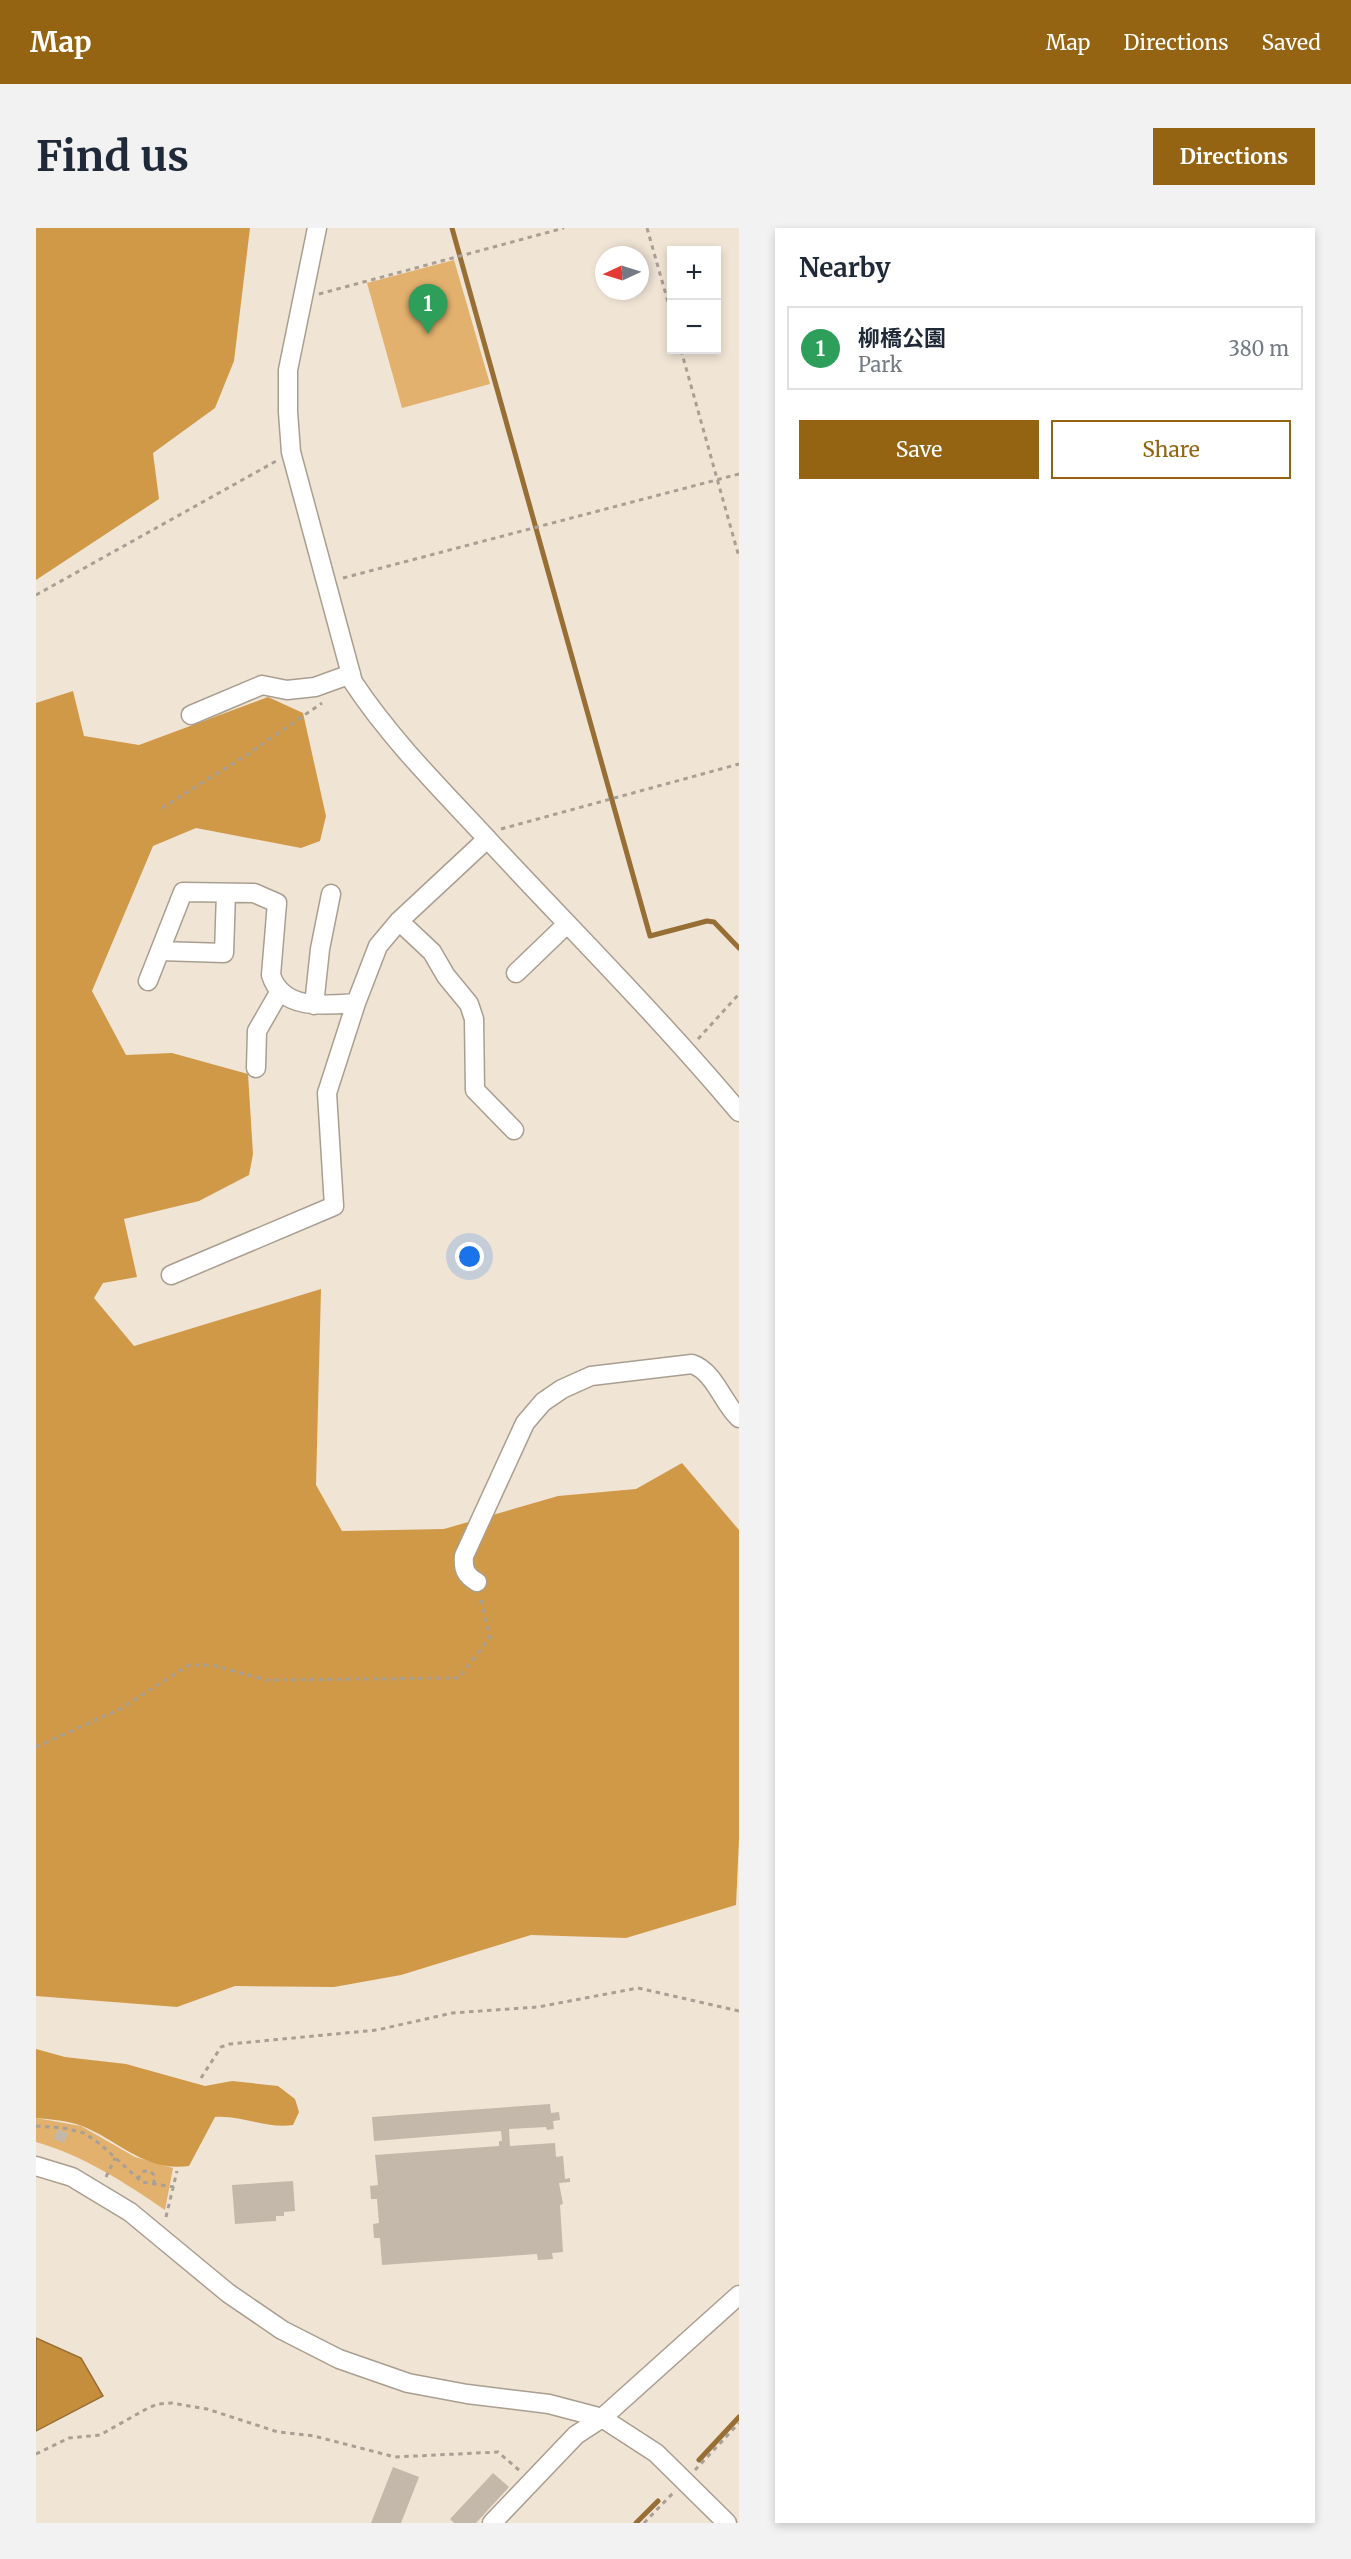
<!DOCTYPE html>
<html lang="en">
<head>
<meta charset="utf-8">
<style>
	:root { --surface:#fff; --page:#f2f2f3; --text:#1f2937; --muted:#747a83; --line:#e0e1e3; --accent:#946413 }
	body { margin:0; font-family:Merriweather,"Noto Sans JP",serif; background:var(--page); color:var(--text) }
	.controls { position:absolute; right:18px; top:18px; display:grid; overflow:hidden; border-radius:0px; box-shadow:0 3px 9px #0003 }
	.controls button { width:54px; height:54px; display:grid; place-items:center; padding:0; border:0; border-bottom:2px solid var(--line); background:var(--surface); color:var(--text); font:30px sans-serif }
	.compass { position:absolute; left:559px; top:18px; width:54px; height:54px; border-radius:50%; background:var(--surface); box-shadow:0 3px 9px #0003; rotate:266deg }
	.you { position:absolute; left:434px; top:1029px; width:21px; height:21px; margin:-15px; border:4px solid #fff; border-radius:50%; background:#1a73e8; box-shadow:0 0 0 9px #1a73e833 }
	.badge { display:grid; place-items:center; width:39px; height:39px; border-radius:50%; background:var(--accent); color:#fff; font-size:20px; font-weight:700 }
	.pin { position:absolute; translate:-50% -50px; filter:drop-shadow(0 2px 3px #0008) }
	.pin::after { content:''; position:absolute; top:32px; width:21px; height:18px; background:inherit; clip-path:polygon(0 0,100% 0,50% 100%) }
	.list { margin:0; padding:0; list-style:none }
	h2 { display:flex; justify-content:space-between; align-items:center; height:78px; margin:0; padding:0 24px; font-size:26px }
	h2 small { font-size:20px; font-weight:400; color:var(--muted) }
	.list li { display:grid; grid-template-columns:39px 1fr auto; gap:18px; align-items:center; box-sizing:border-box; height:84px; margin:0 12px 12px; padding:0 12px; border:2px solid var(--line); border-radius:0px }
	.list b { display:block; font-size:22px; white-space:nowrap }
	.list p { margin:0; font-size:20px; white-space:nowrap; color:var(--muted) }
	.list em { font-size:20px; font-style:normal; color:var(--muted) }
	.actions { display:flex; gap:12px; padding:18px 24px }
	.actions a { flex:1; padding:14px 0; border:2px solid var(--accent); border-radius:0px; text-align:center; font-size:21px; color:var(--accent) }
	.actions .main { background:var(--accent); color:#fff }
	.map { position:relative; flex:none; width:703px; height:2295px; overflow:hidden; border-radius:0px }
	header { display:flex; align-items:center; gap:36px; box-sizing:border-box; height:84px; padding:0 30px; background:var(--accent); color:#fff }
	header strong { font-size:28px }
	nav { display:flex; gap:33px; margin-inline-start:auto; font-size:21px }
	.intro { display:flex; align-items:center; justify-content:space-between; box-sizing:border-box; height:144px; padding:0 36px }
	h1 { margin:0; font-size:42px }
	.button { padding:15px 27px; border-radius:0px; background:var(--accent); color:#fff; font-size:21px; font-weight:700 }
	main { display:flex; gap:36px; padding:0 36px }
	aside { flex:1; background:var(--surface); border-radius:0px; box-shadow:0 3px 9px #0003 }
	.map>svg:first-child { display:block }
	.green { fill:#e2b16e }
	.forest { fill:#d09948 }
	.water { fill:#c58e3d; stroke:#976f35; stroke-width:1.5 }
	.lines { fill:none; stroke-linecap:round; stroke-linejoin:round }
	.stream { stroke:#976f35; stroke-width:5 }
	.building { fill:#c3b8aa }
	.minor-casing { stroke:#a99e90; stroke-width:21 }
	.path { stroke:#a99f94; stroke-width:3; stroke-dasharray:4.5 4.5; stroke-linecap:butt }
	.minor { stroke:#fff; stroke-width:18 }
</style>
</head>
<body>
<header>
<strong>Map</strong>
<nav><a>Map</a><a>Directions</a><a>Saved</a></nav>
</header>
<div class="intro"><h1>Find us</h1><a class="button">Directions</a></div>
<main>
<div class="map">
<svg width="703" height="2295" viewBox="0 0 703 2295">
	<rect width="100%" height="100%" fill="#f0e4d5"/>
	<path class="green" d="M418,32L454,156L366,180L331,55Z
		M0,1890L45,1898L99,1929L137,1940L129,1982C88,1954 48,1928 0,1914Z"/>
	<path class="forest" d="M0,0H214L198,133L179,180L117,225L123,271L0,352Z
		M37,463L48,508L103,517L232,469L267,485L290,588L284,613L265,620L160,600L117,618L56,763L90,827L136,825L212,846L217,926L213,947L163,973L88,991L101,1049L67,1055L58,1070L98,1118L285,1061L280,1257L306,1303L408,1301L522,1268L600,1261L646,1235L703,1302V1611L700,1677L590,1710L495,1707L365,1747L298,1759L199,1758L141,1779L0,1768V475Z
		M0,1821L29,1829L90,1836L169,1858L196,1853L242,1858L259,1871L263,1884L257,1897C231,1901 205,1887 179,1889L153,1938C108,1944 84,1913 46,1898C33,1893 14,1891 0,1890Z"/>
	<path class="water" d="M0,2110L45,2130L67,2168L0,2203Z"/>
	<g class="lines">
		<path class="stream" d="M416,0L614,708L671,693L678,694L703,720
			M663,2232L703,2189
			M600,2295L622,2273"/>
	</g>
	<path class="building" d="M514,1876L515,1885L523,1884L524,1892L517,1893L518,1901L511,1902L510,1899L473,1901L474,1918L519,1915L520,1929L527,1928L529,1951L534,1950V1954L523,1955L527,1976L524,1977L527,2024L516,2025L517,2031L502,2032L501,2026L346,2037L344,2010H338L337,1996L343,1995L341,1971H335L334,1958L342,1957L339,1927L463,1918V1913H466L465,1903L338,1913L336,1889Z
		M22,1901L32,1905L28,1915L18,1911Z
		M257,1953L259,1983L248,1984V1988H240V1993L199,1996L196,1957Z
		M357,2239L383,2249L365,2295H335Z
		M457,2245L473,2259L440,2295H418L414,2291Z"/>
	<g class="lines">
		<defs>
			<path id="minor" d="M281,0L252,142V184L255,224L317,454C356,513 408,564 456,616C539,705 625,791 703,884
				M155,487L226,457L251,462L279,459L315,446
				M363,693L396,724L410,748L433,776L438,791L439,862L478,902
				M124,723L188,725L190,665
				M480,745L531,696
				M112,753L147,664L218,665L241,675L235,747C246,783 290,777 320,775
				M278,777L284,721L295,666
				M220,840L221,803L244,763
				M135,1047L298,978L291,865L320,775L342,718L363,693L451,611
				M441,1354C429,1347 427,1341 428,1328L489,1195L507,1174L526,1161L555,1148L656,1136C679,1144 686,1174 703,1190
				M0,1938L36,1949L94,1984L192,2065L246,2102L303,2131L372,2155L431,2166L513,2176L566,2190L620,2225L691,2295
				M456,2295L540,2207L566,2190L703,2067"/>
		</defs>
		<use href="#minor" class="minor-casing"/>
		<path class="path" d="M611,0L636,88
			M283,66L528,0
			M645,122L703,329
			M307,350L703,246
			M0,367L242,232
			M126,580L209,528L286,475
			M465,601L703,536
			M662,811L703,766
			M0,1519L84,1481L153,1437H176L230,1452L423,1450L454,1409L445,1371
			M165,1850L185,1819L194,1816L341,1802L416,1785L502,1779L602,1760L703,1783
			M0,1898L28,1900L48,1905L64,1916L106,1954L138,1959
			M70,1949L79,1930
			M101,1951L108,1943H114L118,1947V1955
			M130,1989L141,1943
			M0,2226L33,2210L64,2207L112,2180L122,2176L136,2175L171,2181L242,2204L278,2208L359,2229L462,2224L483,2242
			M659,2242L703,2195
			M608,2295L638,2264"/>
		<use href="#minor" class="minor"/>
	</g>
</svg>
<div class="controls">
<button>+</button>
<button>−</button>
</div>
<svg class="compass" viewBox="-18 -18 36 36"><path d="M0-13l5 13h-10z" fill="#e53935"/><path d="M0 13l5-13h-10z" fill="#747a83"/></svg>
<div class="you"></div>
<div class="pin badge" style="left:392px;top:106px;background:#2e9e5b">1</div>
</div>
<aside>
<h2>Nearby<small></small></h2>
<ul class="list">
<li><span class="badge" style="background:#2e9e5b">1</span><div><b>柳橋公園</b><p>Park</p></div><em>380 m</em></li>
</ul>
<div class="actions"><a class="main">Save</a><a>Share</a></div>
</aside>
</main>
</body>
</html>
